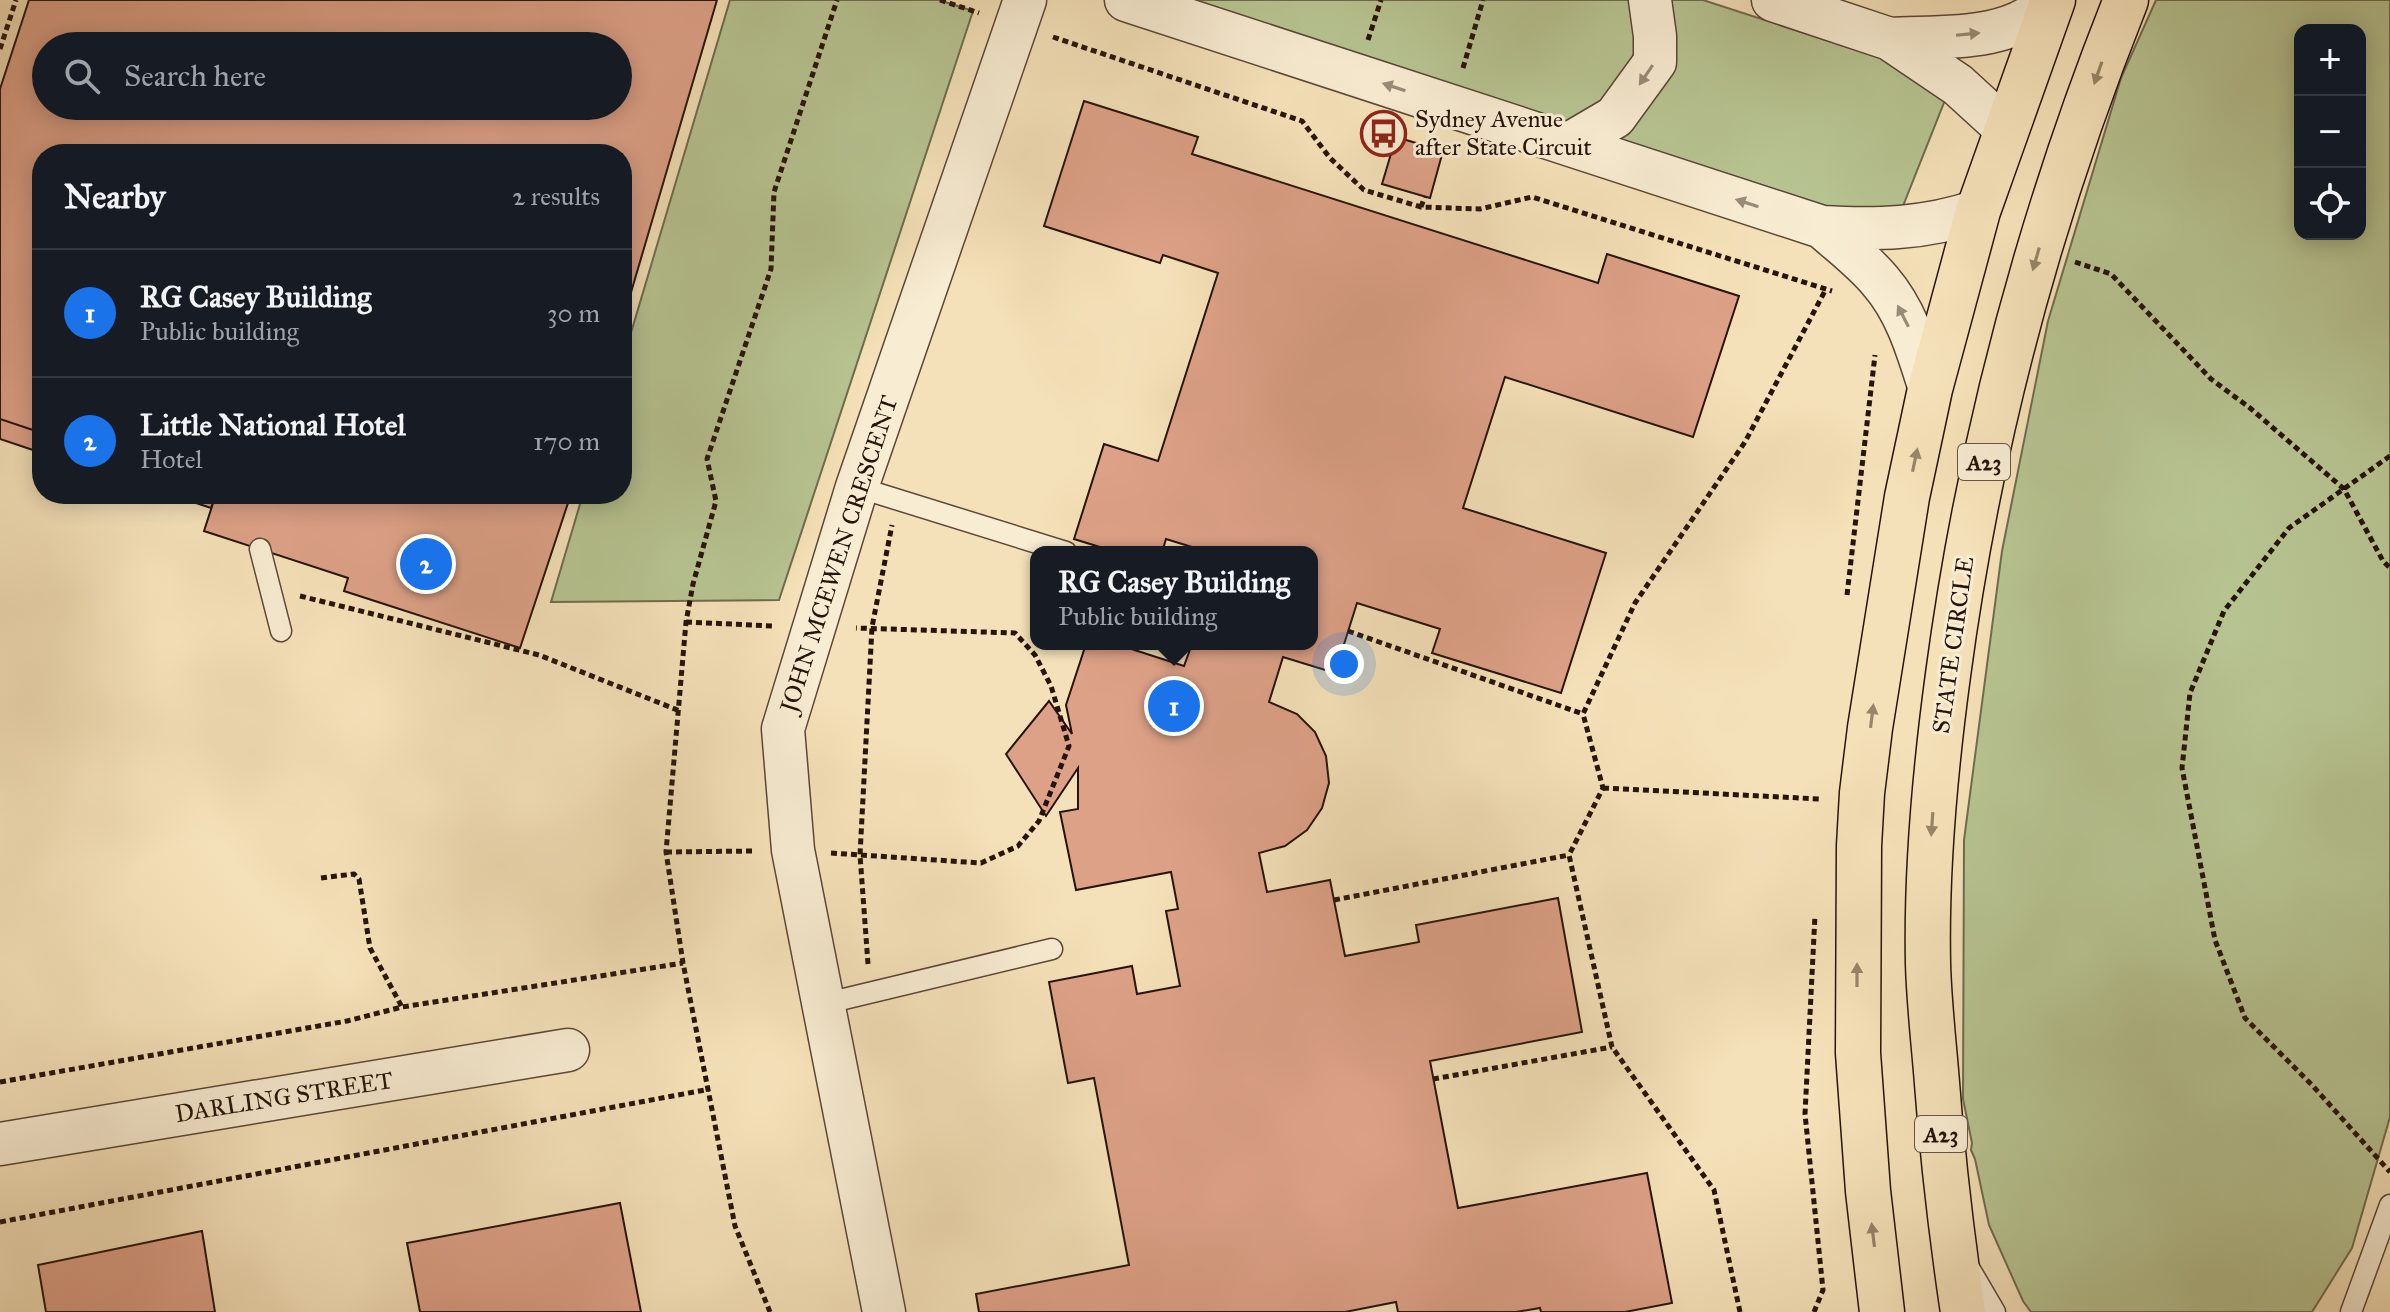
<!DOCTYPE html>
<html lang="en">
<head>
<meta charset="utf-8">
<style>
	:root { --surface:#171b24; --page:#20242c; --text:#f1f3f6; --muted:#9ea1a6; --line:#363941; --accent:#1a73e8 }
	body { margin:0; font-family:"IM FELL Great Primer",serif; background:var(--page); color:var(--text) }
	.controls { position:absolute; right:24px; top:24px; display:grid; overflow:hidden; border-radius:16px; box-shadow:0 4px 20px #0003 }
	.controls button { width:72px; height:72px; display:grid; place-items:center; padding:0; border:0; border-bottom:2px solid var(--line); background:var(--surface); color:var(--text); font:40px sans-serif }
	.you { position:absolute; left:1344px; top:664px; width:28px; height:28px; margin:-20px; border:6px solid #fff; border-radius:50%; background:#1a73e8; box-shadow:0 0 0 12px #1a73e833 }
	.badge { display:grid; place-items:center; width:52px; height:52px; border-radius:50%; background:var(--accent); color:#fff; font-size:26px; font-weight:700 }
	.pin { position:absolute; translate:-50% -50%; border:4px solid #fff; box-shadow:0 2px 8px #0006 }
	.popup { position:absolute; left:1030px; top:546px; width:288px; height:104px; box-sizing:border-box; display:grid; place-content:center; border-radius:16px; background:var(--surface); filter:drop-shadow(0 2px 6px #0005); font-size:26px; white-space:nowrap; color:var(--muted) }
	.popup b { font-size:30px; color:var(--text) }
	.popup::after { content:''; position:absolute; left:50%; top:100%; margin-left:-16px; border:16px solid transparent; border-top-color:var(--surface) }
	.list { margin:0; padding:0; list-style:none }
	h2 { display:flex; justify-content:space-between; align-items:center; height:104px; margin:0; padding:0 32px; font-size:34px }
	h2 small { font-size:26px; font-weight:400; color:var(--muted) }
	.list li { display:grid; grid-template-columns:52px 1fr auto; gap:24px; align-items:center; box-sizing:border-box; height:128px; padding:0 32px; border-top:2px solid var(--line) }
	.list b { display:block; font-size:30px; white-space:nowrap }
	.list p { margin:0; font-size:26px; white-space:nowrap; color:var(--muted) }
	.list em { font-size:26px; font-style:normal; color:var(--muted) }
	.icon { flex:none; width:44px; height:44px; fill:none; stroke:currentColor; stroke-width:2; stroke-linecap:round; stroke-linejoin:round }
	.map { position:relative; flex:none; width:2390px; height:1312px; overflow:hidden }
	.search { position:absolute; background:var(--surface); box-shadow:0 4px 20px #0003; left:32px; top:32px; width:600px; height:88px; display:flex; align-items:center; gap:20px; box-sizing:border-box; padding:0 28px; border-radius:44px; color:var(--muted); font-size:30px }
	.panel { position:absolute; background:var(--surface); box-shadow:0 4px 20px #0003; left:32px; top:144px; width:600px; height:360px; border-radius:32px }
	.map>svg:first-child { display:block }
	.green { fill:#b7c492; stroke:#6e6c4e; stroke-width:2; fill-rule:evenodd }
	.building { fill:#dda188; stroke:#26140a; stroke-width:2; fill-rule:evenodd }
	.lines { fill:none; stroke-linecap:round; stroke-linejoin:round }
	.lane-casing { stroke:#5a4736; stroke-width:23 }
	.street-casing { stroke:#5a4736; stroke-width:45 }
	.highway-casing { stroke:#26140a; stroke-width:47 }
	.path { stroke:#26140a; stroke-width:5; stroke-dasharray:6 4; stroke-linecap:butt }
	.lane { stroke:#f8ecd2; stroke-width:20 }
	.street { stroke:#f8ecd2; stroke-width:42 }
	.highway { stroke:#f5e1b9; stroke-width:44 }
	.oneway { fill:#9a8b78 }
	.oneway2 { fill:#98856a }
	.labels { text-anchor:middle; dominant-baseline:central; stroke-width:6; stroke-linejoin:round; paint-order:stroke }
	.shield { fill:#f8ecd2; stroke:#655546; stroke-width:2 }
	.shield-label { font-size:22px; font-weight:bold; fill:#26140a }
	.poi-label { font-size:24px; fill:#26140a; stroke:#f8ecd2; text-anchor:start }
	.street-label { font-size:24px; fill:#26140a; stroke:#f8ecd2 }
</style>
</head>
<body>
<div class="map">
<svg width="2390" height="1312" viewBox="0 0 2390 1312">
	<rect width="100%" height="100%" fill="#f5e1b9"/>
	<filter id="stains"><feTurbulence type="fractalNoise" baseFrequency=".0025" numOctaves="4"/><feColorMatrix values="0 0 0 0 .2 0 0 0 0 .09 0 0 0 0 .02 0 0 0 .5 -.17"/></filter>
	<radialGradient id="worn" r=".72"><stop offset=".6" stop-color="#630" stop-opacity="0"/><stop offset="1" stop-color="#630" stop-opacity=".3"/></radialGradient>
	<path class="green" d="M730,0H939L973,11L779,600L551,602L583,494H622V363Z
		M1194,0H1703L1900,64L1945,100L1901,211L1838,210Z
		M2156,0H2390V1117L2352,1248L2312,1312H2031L2023,1301L1989,1225L1975,1159L1971,1150L1972,1143L1963,1099L1964,840L2002,551L2048,321L2121,78ZM2360,30V234H2300V30Z"/>
	<path class="building" d="M29,0H717L622,323V154H42V433L0,419V89ZM46,46H618V106H46Z
		M1084,101L1198,137L1192,154L1598,283L1607,254L1739,296L1693,437L1505,377L1463,508L1606,553L1561,693L1432,653L1440,629L1357,603L1335,673L1283,657L1269,702L1297,714L1315,732L1326,756L1329,783L1322,808L1307,830L1285,846L1259,853L1267,892L1330,880L1345,956L1419,942L1416,925L1558,898L1582,1032L1430,1061L1458,1208L1647,1173L1672,1303L1625,1312H1541L1540,1308L1516,1312H1398L1396,1302L1345,1312H979L976,1294L1129,1265L1094,1078L1068,1083L1049,982L1132,966L1137,994L1180,986L1166,911L1178,909L1171,872L1076,890L1060,812L1078,809V768L1046,816L1006,754L1049,701L1072,734L1066,705L1086,644H1116L1184,666L1192,644H1312V552H1208L1166,539L1162,552H1116L1074,539L1104,444L1158,461L1218,273L1163,255L1160,263L1044,226Z
		M1396,137L1443,151L1430,198L1382,184Z
		M0,419L42,433V453L0,439Z
		M169,494H216L211,508Z
		M216,494H571L520,648L344,591L348,578L204,531Z
		M620,1203L641,1312H420L407,1243Z
		M202,1231L215,1312H46L38,1265Z"/>
	<g class="lines">
		<defs>
			<path id="lane" d="M857,487L1066,552
				M260,549L281,631
				M823,1004L1052,949
				M1968,1266L1995,1312
				M2351,1312L2390,1205"/>
			<path id="street" d="M1126,0L1822,227C1876,230 1925,229 1978,211
				M1773,0L1890,39L1958,85L2005,128
				M1890,39C1940,36 2014,43 2050,0
				M1569,144L1615,117L1655,62V36L1650,0
				M1822,227C1842,245 1864,261 1881,282C1907,312 1918,352 1930,389
				M0,1144L568,1050
				M884,1312L793,850L783,729L857,487L1025,0"/>
			<path id="highway" d="M1882,1312L1868,1191L1858,1053L1859,846L1862,793L1870,728L1907,497L1930,389L1978,211L2053,0
				M1963,1312C1951,1232 1942,1152 1936,1071C1933,1036 1929,1000 1928,964C1926,867 1935,771 1948,675C1979,442 2039,218 2126,0"/>
		</defs>
		<use href="#lane" class="lane-casing"/>
		<use href="#street" class="street-casing"/>
		<use href="#highway" class="highway-casing"/>
		<path class="path" d="M940,0L979,13
			M1053,37L1302,121L1330,158L1364,190L1421,207L1480,209L1532,197L1832,291
			M1368,40L1381,0
			M0,49L16,0
			M1463,68L1483,0
			M1421,207L1425,196
			M2075,262L2111,274L2211,379L2250,408L2344,489L2383,561L2390,568
			M2390,456L2289,528L2224,611L2190,693L2182,768L2215,940L2245,1018L2312,1085L2390,1172
			M1847,595L1875,355
			M300,596L539,655L680,711
			M686,622L774,626
			M1348,631L1583,714
			M1603,788L1820,799
			M666,852L753,851
			M831,853L981,863L1018,846L1039,821L1069,746L1051,686L1035,655L1015,633L856,628
			M321,878L354,874L359,879L370,948L402,1007
			M1334,900L1569,855
			M868,964L860,855L872,627L892,525
			M1433,1079L1612,1047
			M0,1082L347,1021L402,1007L683,963
			M0,1222L710,1089
			M770,1312L735,1226L683,963L666,852L686,622L693,584L716,501L707,459L771,269L774,192L837,0
			M1740,1312L1714,1190L1612,1047L1569,855L1603,788L1583,714L1635,603L1745,442L1826,289
			M1814,1312L1823,1290L1805,1114L1815,915"/>
		<use href="#lane" class="lane"/>
		<use href="#street" class="street"/>
		<use href="#highway" class="highway"/>
	</g>
	<defs><path id="oneway-solid" d="M-6-.8H1V-3.2L6.5 0L1 3.2V.8H-6Z" transform="scale(2)"/></defs>
	<g class="oneway">
		<use href="#oneway-solid" transform="translate(1968 34) rotate(-6)"/>
		<use href="#oneway-solid" transform="translate(1646 75) rotate(124)"/>
		<use href="#oneway-solid" transform="translate(1394 87) rotate(-162)"/>
		<use href="#oneway-solid" transform="translate(1747 203) rotate(-162)"/>
		<use href="#oneway-solid" transform="translate(1903 316) rotate(-117)"/>
	</g>
	<g class="oneway2">
		<use href="#oneway-solid" transform="translate(2098 73) rotate(109)"/>
		<use href="#oneway-solid" transform="translate(2036 259) rotate(106)"/>
		<use href="#oneway-solid" transform="translate(1915 460) rotate(-78)"/>
		<use href="#oneway-solid" transform="translate(1872 716) rotate(-83)"/>
		<use href="#oneway-solid" transform="translate(1932 824) rotate(94)"/>
		<use href="#oneway-solid" transform="translate(1857 975) rotate(-90)"/>
		<use href="#oneway-solid" transform="translate(1873 1235) rotate(-97)"/>
	</g>
	<defs>
		<symbol id="bus-ring" viewBox="-11 -11 22 22"><circle r="9.5" fill="#f8ecd2" stroke="#8f2418" stroke-width="1.5"/><path d="M-5-6H5V4H4V6H2V4H-2V6H-4V4H-5ZM-3.5-4V0h7V-4ZM-3.5 1.2v1.5H-2V1.2ZM2 1.2v1.5H3.5V1.2Z" fill="#8f2418"/></symbol>
	</defs>
	<g fill-rule="evenodd">
		<use href="#bus-ring" x="1358" y="108" width="51" height="51"/>
	</g>
	<g class="labels">
		<g class="shield">
			<rect x="1958" y="444" width="52" height="36" rx="6"/>
			<rect x="1915" y="1116" width="52" height="36" rx="6"/>
		</g>
		<g class="shield-label">
			<text x="1984" y="462">A23</text>
			<text x="1941" y="1134">A23</text>
		</g>
		<g class="poi-label">
			<text x="1415" y="119">Sydney Avenue<tspan x="1415" dy="28">after State Circuit</tspan></text>
		</g>
		<g class="street-label">
			<text transform="translate(839 554) rotate(-72)">JOHN MCEWEN CRESCENT</text>
			<text transform="translate(1953 645) rotate(-82)">STATE CIRCLE</text>
			<text transform="translate(284 1097) rotate(-9)">DARLING STREET</text>
		</g>
	</g>
	<rect width="100%" height="100%" filter="url(#stains)"/>
	<rect width="100%" height="100%" fill="url(#worn)"/>
</svg>
<div class="controls">
<button>+</button>
<button>−</button>
<button><svg class="icon" aria-label="locate" viewBox="0 0 24 24"><circle cx="12" cy="12" r="6"/><path d="M12 2v4M12 18v4M2 12h4M18 12h4"/></svg></button>
</div>
<div class="you"></div>
<div class="pin badge" style="left:1174px;top:706px">1</div>
<div class="popup"><b>RG Casey Building</b>Public building</div>
<div class="pin badge" style="left:426px;top:564px">2</div>
<div class="search"><svg class="icon" aria-label="search" viewBox="0 0 24 24"><circle cx="10" cy="10" r="6"/><path d="M15 15l6 6"/></svg>Search here</div>
<section class="panel">
<h2>Nearby<small>2 results</small></h2>
<ul class="list">
<li><span class="badge">1</span><div><b>RG Casey Building</b><p>Public building</p></div><em>30 m</em></li>
<li><span class="badge">2</span><div><b>Little National Hotel</b><p>Hotel</p></div><em>170 m</em></li>
</ul>
</section>
</div>
</body>
</html>
